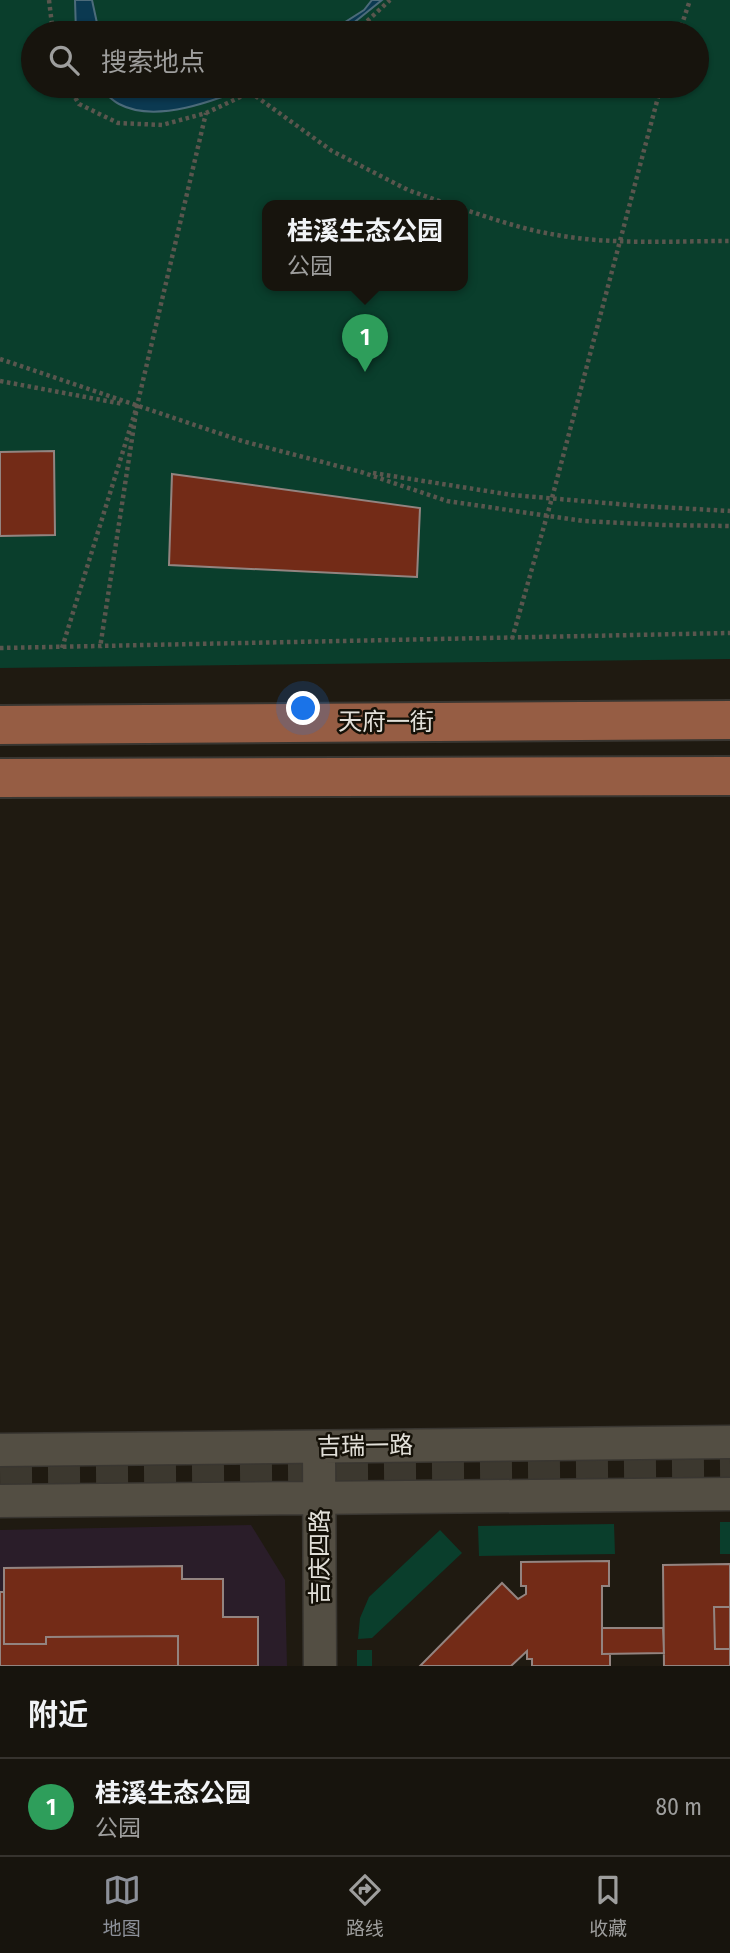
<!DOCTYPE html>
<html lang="zh">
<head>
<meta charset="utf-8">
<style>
	:root { --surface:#17140d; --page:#24211b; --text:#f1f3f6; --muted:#9e9e9d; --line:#36332e; --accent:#8c9099 }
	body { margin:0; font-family:"Fira Sans Condensed","Noto Sans SC",sans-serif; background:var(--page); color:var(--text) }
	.you { position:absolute; left:304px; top:709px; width:24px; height:24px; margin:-18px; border:5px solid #fff; border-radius:50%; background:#1a73e8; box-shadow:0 0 0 10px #1a73e833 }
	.badge { display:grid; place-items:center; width:46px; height:46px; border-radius:50%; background:var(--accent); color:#fff; font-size:23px; font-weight:700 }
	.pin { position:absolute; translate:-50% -58px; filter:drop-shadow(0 2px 4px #0008) }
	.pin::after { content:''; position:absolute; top:37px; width:24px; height:21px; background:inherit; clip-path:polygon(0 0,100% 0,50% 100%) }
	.popup { position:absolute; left:262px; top:200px; width:206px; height:91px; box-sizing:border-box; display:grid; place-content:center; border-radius:14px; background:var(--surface); filter:drop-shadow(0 2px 5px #0005); font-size:23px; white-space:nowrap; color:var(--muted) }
	.popup b { font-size:26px; color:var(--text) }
	.popup::after { content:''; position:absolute; left:50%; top:100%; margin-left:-14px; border:14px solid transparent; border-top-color:var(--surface) }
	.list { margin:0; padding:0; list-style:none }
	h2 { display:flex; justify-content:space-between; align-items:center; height:91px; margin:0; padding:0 28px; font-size:30px }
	h2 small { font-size:23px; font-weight:400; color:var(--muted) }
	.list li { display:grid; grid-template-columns:46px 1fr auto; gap:21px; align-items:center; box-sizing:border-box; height:98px; padding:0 28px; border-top:2px solid var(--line) }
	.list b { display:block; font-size:26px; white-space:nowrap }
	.list p { margin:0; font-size:23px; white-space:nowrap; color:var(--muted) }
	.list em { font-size:23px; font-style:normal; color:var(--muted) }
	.icon { flex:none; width:38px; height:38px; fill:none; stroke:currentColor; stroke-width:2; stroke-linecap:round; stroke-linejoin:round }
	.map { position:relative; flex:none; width:730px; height:1666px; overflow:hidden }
	.search { position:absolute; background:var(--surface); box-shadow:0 2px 5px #0004; left:21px; right:21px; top:21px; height:77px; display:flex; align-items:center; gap:18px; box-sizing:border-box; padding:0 24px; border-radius:38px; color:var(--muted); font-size:26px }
	.sheet { height:189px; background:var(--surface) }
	nav { display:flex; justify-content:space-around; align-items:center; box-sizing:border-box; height:98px; border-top:2px solid var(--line); background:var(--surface); font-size:19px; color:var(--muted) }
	nav a { display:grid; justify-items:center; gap:4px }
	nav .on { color:var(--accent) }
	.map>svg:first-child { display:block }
	.commercial { fill:#2a1d29 }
	.green { fill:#0a3e2c; fill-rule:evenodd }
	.water { fill:#0b3951; stroke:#4c6b7a; stroke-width:2 }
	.building { fill:#732b17; stroke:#938480; stroke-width:2 }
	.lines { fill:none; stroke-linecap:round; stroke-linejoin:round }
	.minor-tunnel { stroke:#3c382f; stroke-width:32; stroke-dasharray:32 16; stroke-linecap:butt }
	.minor-casing { stroke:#393631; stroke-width:35 }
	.major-casing { stroke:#393631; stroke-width:42 }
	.path { stroke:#5a564e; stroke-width:4.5; stroke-dasharray:3.5 3.5; stroke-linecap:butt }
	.minor { stroke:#534e43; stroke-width:32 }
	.major { stroke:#965d44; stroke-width:38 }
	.labels { text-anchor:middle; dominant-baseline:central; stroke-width:5; stroke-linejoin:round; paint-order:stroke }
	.street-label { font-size:24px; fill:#e2e0d9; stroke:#151108 }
</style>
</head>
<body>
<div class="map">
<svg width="730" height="1666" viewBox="0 0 730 1666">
	<rect width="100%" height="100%" fill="#1f1a11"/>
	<path class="commercial" d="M251,1525L285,1580L287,1666H0V1530Z"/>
	<path class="green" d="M0,0H730V659L0,668ZM33,33H697V86H33ZM267,206H463V286H267Z
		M720,1522H730V1554H720Z
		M614,1524L615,1554L479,1556L478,1526Z
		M440,1530L462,1553L372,1638L358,1639L360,1618L369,1597Z
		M357,1650H372V1666H357Z"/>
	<path class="water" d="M75,0H92L97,23L104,33H76Z
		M372,0H382L341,33H328L364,10Z
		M98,86H251C216,100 156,124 119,104C111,100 104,92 98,86Z"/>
	<path class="building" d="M54,451L55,535L0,536V452Z
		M172,474L420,508L417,577L169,565Z
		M609,1561V1586H602V1654H610V1666H532V1659H527V1651L511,1666H420L502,1583L518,1599L526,1594V1586H521V1562Z
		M730,1564V1607H714L715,1649H730V1666H664L663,1565Z
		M182,1566V1579H223V1617H258V1666H178V1636L46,1637V1644H4V1568Z
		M0,1592H4V1644H46V1637L178,1636V1666H0Z
		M714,1607H730V1649H715Z
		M602,1628H663L664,1653L602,1654Z"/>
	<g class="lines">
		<path class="minor-tunnel" d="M0,1471L730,1464"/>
		<defs>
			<path id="minor" d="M319,1447L320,1666
				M0,1450L730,1442
				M0,1501L730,1494"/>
			<path id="major" d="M0,725L730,720
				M0,778L730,776"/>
		</defs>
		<use href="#minor" class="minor-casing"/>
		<use href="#major" class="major-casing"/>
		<path class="path" d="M49,0L53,33
			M350,33L364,24L390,0
			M679,33L690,0
			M68,86L79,104L118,123L162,125L206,113L264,86
			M250,92L332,151L408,190L453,206
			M463,209C493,219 525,230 557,235C611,245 675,241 730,241
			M0,359L242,441L361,472L447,501L583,521L663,525L730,526
			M0,381L123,404
			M135,406H137L206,113
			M373,473L512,495L641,506L730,511
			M512,639L552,498L661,86
			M0,648L730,633
			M62,648L137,406L100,648"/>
		<use href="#minor" class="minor"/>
		<use href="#major" class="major"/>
	</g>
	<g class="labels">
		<g class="street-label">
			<text x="386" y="722">天府一街</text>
			<text transform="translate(365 1446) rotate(-1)">吉瑞一路</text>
			<text transform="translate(320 1557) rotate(-90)">吉庆四路</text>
		</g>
	</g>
</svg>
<div class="you"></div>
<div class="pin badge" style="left:365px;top:372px;background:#2e9e5b">1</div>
<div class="popup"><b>桂溪生态公园</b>公园</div>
<div class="search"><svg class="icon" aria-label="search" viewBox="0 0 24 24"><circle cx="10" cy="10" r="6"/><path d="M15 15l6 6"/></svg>搜索地点</div>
</div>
<section class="sheet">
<h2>附近<small></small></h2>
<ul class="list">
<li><span class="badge" style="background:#2e9e5b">1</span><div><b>桂溪生态公园</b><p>公园</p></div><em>80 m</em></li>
</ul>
</section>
<nav>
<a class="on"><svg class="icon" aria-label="map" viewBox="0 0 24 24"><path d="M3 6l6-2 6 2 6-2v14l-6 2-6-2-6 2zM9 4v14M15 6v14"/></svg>地图</a>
<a><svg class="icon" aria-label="directions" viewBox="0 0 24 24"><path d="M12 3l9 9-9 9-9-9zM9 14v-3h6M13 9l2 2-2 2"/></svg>路线</a>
<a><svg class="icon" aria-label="saved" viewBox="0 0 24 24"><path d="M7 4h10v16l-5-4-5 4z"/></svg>收藏</a>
</nav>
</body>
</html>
